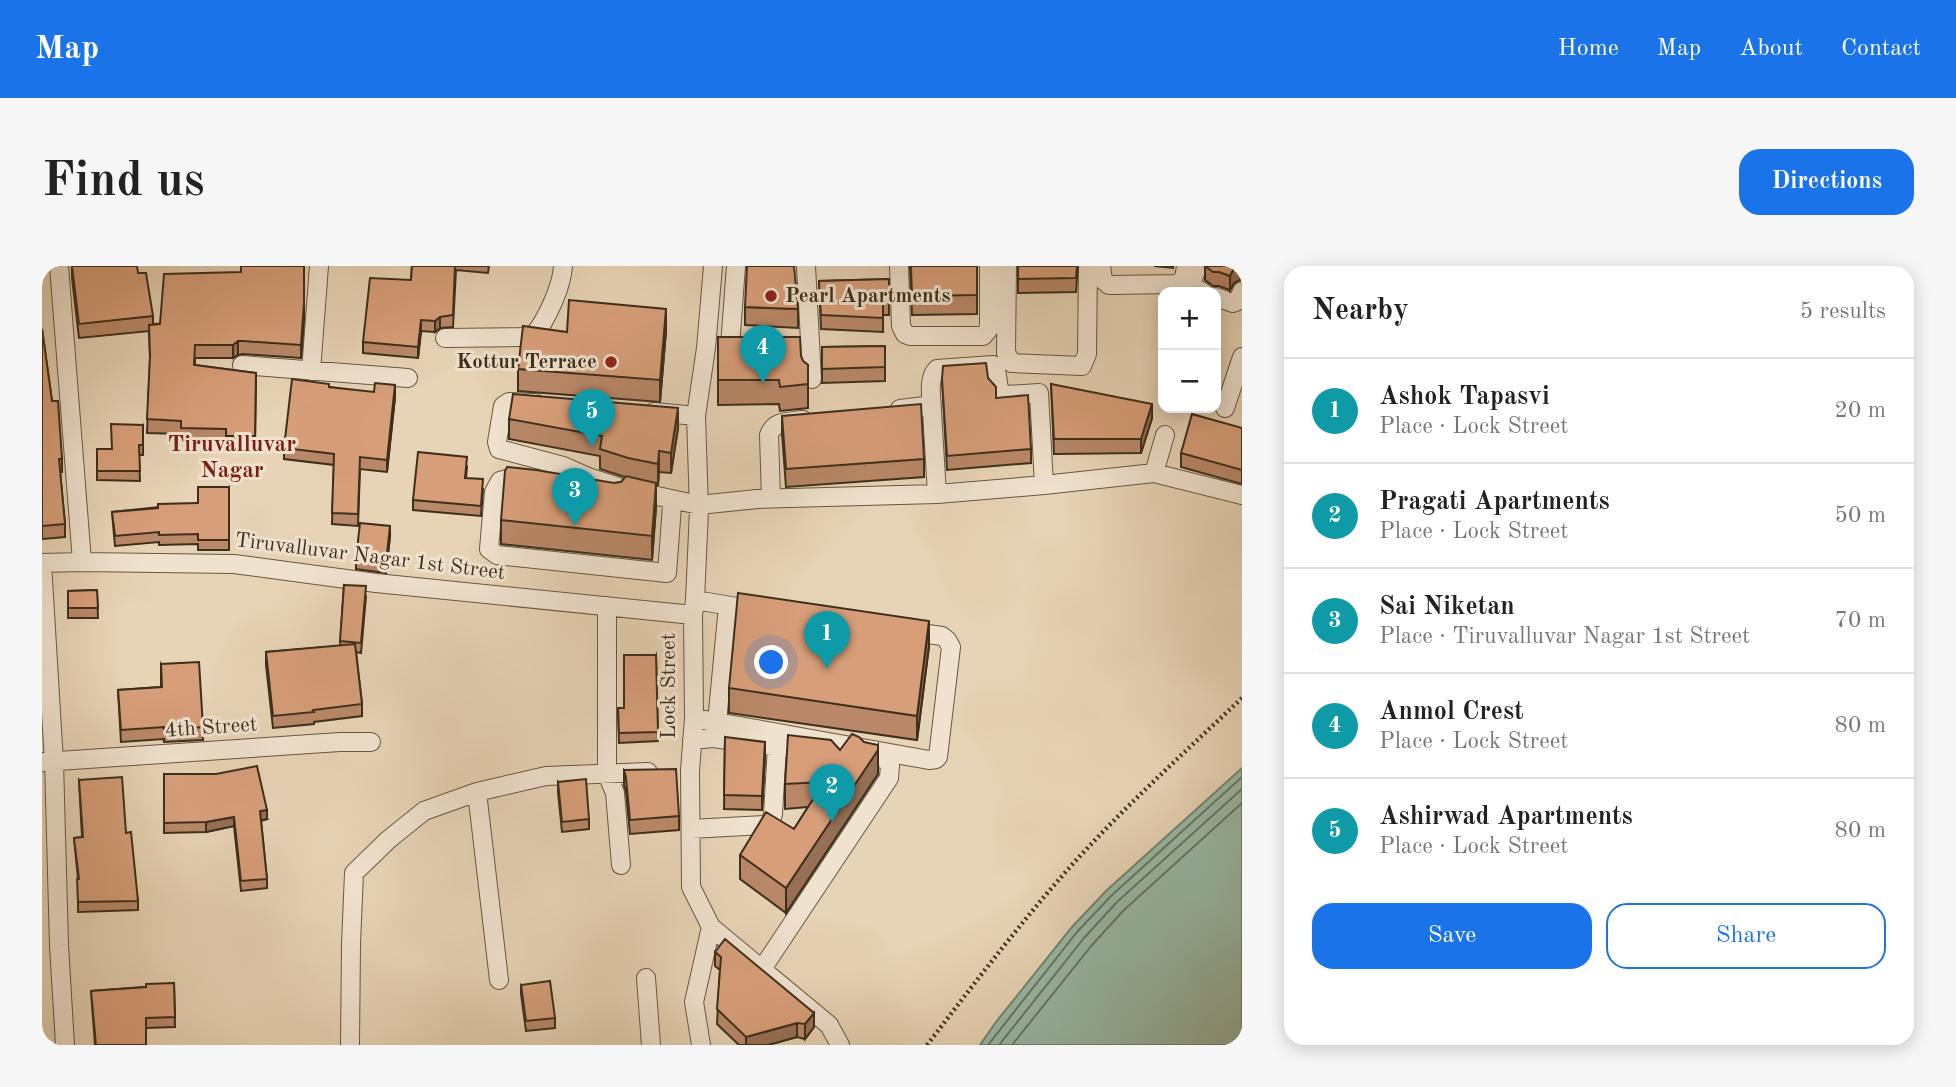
<!DOCTYPE html>
<html lang="en">
<head>
<meta charset="utf-8">
<style>
	:root { --surface:#fff; --page:#f6f6f6; --text:#222; --muted:#767676; --line:#e0e0e0; --accent:#1a73e8 }
	body { margin:0; font-family:"Old Standard TT",serif; background:var(--page); color:var(--text) }
	.controls { position:absolute; right:21px; top:21px; display:grid; overflow:hidden; border-radius:14px; box-shadow:0 4px 18px #0003 }
	.controls button { width:63px; height:63px; display:grid; place-items:center; padding:0; border:0; border-bottom:2px solid var(--line); background:var(--surface); color:var(--text); font:35px sans-serif }
	.you { position:absolute; left:730px; top:397px; width:24px; height:24px; margin:-18px; border:5px solid #fff; border-radius:50%; background:#1a73e8; box-shadow:0 0 0 10px #1a73e833 }
	.badge { display:grid; place-items:center; width:46px; height:46px; border-radius:50%; background:var(--accent); color:#fff; font-size:23px; font-weight:700 }
	.pin { position:absolute; translate:-50% -58px; filter:drop-shadow(0 2px 4px #0008) }
	.pin::after { content:''; position:absolute; top:37px; width:24px; height:21px; background:inherit; clip-path:polygon(0 0,100% 0,50% 100%) }
	.list { margin:0; padding:0; list-style:none }
	h2 { display:flex; justify-content:space-between; align-items:center; height:91px; margin:0; padding:0 28px; font-size:30px }
	h2 small { font-size:23px; font-weight:400; color:var(--muted) }
	.list li { display:grid; grid-template-columns:46px 1fr auto; gap:21px; align-items:center; box-sizing:border-box; height:105px; padding:0 28px; border-top:2px solid var(--line) }
	.list b { display:block; font-size:26px; white-space:nowrap }
	.list p { margin:0; font-size:23px; white-space:nowrap; color:var(--muted) }
	.list em { font-size:23px; font-style:normal; color:var(--muted) }
	.actions { display:flex; gap:14px; padding:21px 28px }
	.actions a { flex:1; padding:16px 0; border:2px solid var(--accent); border-radius:21px; text-align:center; font-size:24px; color:var(--accent) }
	.actions .main { background:var(--accent); color:#fff }
	.map { position:relative; flex:none; width:1200px; height:779px; overflow:hidden; border-radius:21px }
	header { display:flex; align-items:center; gap:42px; box-sizing:border-box; height:98px; padding:0 35px; background:var(--accent); color:#fff }
	header strong { font-size:33px }
	nav { display:flex; gap:38px; margin-inline-start:auto; font-size:24px }
	.intro { display:flex; align-items:center; justify-content:space-between; box-sizing:border-box; height:168px; padding:0 42px }
	h1 { margin:0; font-size:49px }
	.button { padding:18px 32px; border-radius:21px; background:var(--accent); color:#fff; font-size:24px; font-weight:700 }
	main { display:flex; gap:42px; padding:0 42px }
	aside { flex:1; background:var(--surface); border-radius:21px; box-shadow:0 4px 18px #0003 }
	.map>svg:first-child { display:block }
	.water { fill:#98b9a8; stroke:#748270; stroke-width:2 }
	.lines { fill:none; stroke-linecap:round; stroke-linejoin:round }
	.shore { stroke:#6a7462; stroke-width:2 }
	.street-casing { stroke:#685842; stroke-width:20 }
	.path { stroke:#3d2f1c; stroke-width:4.5; stroke-dasharray:2 3.5; stroke-linecap:butt }
	.street { stroke:#efe2cf; stroke-width:18 }
	.wall { fill:#b98868; stroke:#3d2f1c; stroke-width:2 }
	.shaded-wall { fill:#966f55; stroke:#3d2f1c; stroke-width:2 }
	.building { fill:#d79e79; stroke:#3d2f1c; stroke-width:2 }
	.poi-dot { fill:#8f2418; stroke:#efe2cf; stroke-width:2.5 }
	.labels { text-anchor:middle; dominant-baseline:central; stroke-width:6; stroke-linejoin:round; paint-order:stroke }
	.poi-label { font-size:21px; font-weight:bold; fill:#3d2f1c; stroke:#efe2cf; text-anchor:start }
	.street-label { font-size:21px; fill:#3d2f1c; stroke:#efe2cf }
	.neighbourhood-label { font-size:23px; font-weight:bold; fill:#7a1f14; stroke:#efe2cf }
</style>
</head>
<body>
<header>
<strong>Map</strong>
<nav><a>Home</a><a>Map</a><a>About</a><a>Contact</a></nav>
</header>
<div class="intro"><h1>Find us</h1><a class="button">Directions</a></div>
<main>
<div class="map">
<svg width="1200" height="779" viewBox="0 0 1200 779">
	<rect width="100%" height="100%" fill="#e7d3b5"/>
	<filter id="stains"><feTurbulence type="fractalNoise" baseFrequency=".00286" numOctaves="4"/><feColorMatrix values="0 0 0 0 .2 0 0 0 0 .09 0 0 0 0 .02 0 0 0 .5 -.17"/></filter>
	<radialGradient id="worn" r=".72"><stop offset=".6" stop-color="#630" stop-opacity="0"/><stop offset="1" stop-color="#630" stop-opacity=".3"/></radialGradient>
	<path class="water" d="M1200,502V779H938L954,756L1030,661L1064,625Z"/>
	<g class="lines">
		<path class="shore" d="M946,779L1035,666L1069,630L1200,511
			M957,779L1042,672L1075,636L1200,523
			M970,779L1050,679L1082,644L1200,537"/>
		<defs>
			<path id="street" d="M17,0L40,296
				M671,0L664,82L654,150L657,244L653,334L651,349L652,452L648,505L649,621L669,661L787,759L798,779
				M764,0L770,113
				M857,0L859,60L863,68L868,70H941L947,63V0
				M965,0L964,87L970,97L1040,100L1045,88L1046,0
				M1059,0L1061,14L1067,19L1135,18L1142,13L1144,0
				M1156,0L1149,17L1151,21L1161,26
				M1174,31L1191,37L1196,35L1200,25
				M403,72L479,71L492,69C505,53 520,20 521,0
				M688,80L694,0
				M200,99L366,112
				M269,105L277,0
				M493,137L467,136L461,140L455,176L457,183L521,200L546,211L583,223L657,239L715,233L895,228L1002,219L1112,207L1200,229
				M1183,142L1200,91
				M858,143L883,140L890,146L895,228
				M612,146L654,150
				M890,146C890,132 885,113 895,103L951,99L954,103L957,124L964,129L997,127L1002,219
				M1112,207L1123,169
				M484,215L469,212L458,215L452,226L447,283L455,289L625,307L630,240
				M729,233L727,169C732,154 747,156 761,154
				M0,297L40,296L192,298L334,317L651,349
				M0,297L12,496L17,679L23,779
				M653,334L719,345
				M565,340V508L573,527L579,599
				M652,452L887,494L894,493L896,491L909,381L905,374L900,370L864,365
				M675,456L686,340
				M650,474L671,472L768,485
				M1,496L298,476H329
				M435,526L457,714
				M649,563L723,559L729,556L731,548L735,481
				M720,703L847,512L848,499L841,492L828,491
				M604,712L609,779
				M308,779L309,678L312,607L346,574L382,545L435,526L504,510L606,506
				M659,779L652,736L669,661"/>
		</defs>
		<use href="#street" class="street-casing"/>
		<path class="path" d="M885,779C932,718 978,657 1029,600C1082,541 1142,487 1200,432"/>
		<use href="#street" class="street"/>
	</g>
	<path class="wall" d="M30,0L96,7L111,50V58L262,51L259,92L201,88L196,89L191,92H153V99L214,107L213,183H184V176H139V168L105,167L108,93L107,65L37,72L30,12Z
		M370,0H447L446,7L414,4L411,61L398,62L393,66L379,65L376,92L321,87V76L369,14Z
		M868,0H935V48L870,49Z
		M976,0H1036L1034,26L976,27Z
		M1112,0H1131V2Z
		M1163,0L1198,14L1192,17L1188,24L1177,20H1171L1163,14Z
		M847,13V49H841V66L779,63L777,15Z
		M703,41L756,43V62L703,59Z
		M0,63L10,135L20,193V206H18L23,258V271L0,273Z
		M624,65L618,136L476,125V103L525,66Z
		M676,71L759,90L761,95L766,99V142L738,145L737,138L676,139Z
		M843,80V115L780,117V81Z
		M946,112L954,132L989,183V197L905,204L900,113Z
		M1009,118L1110,152L1099,187L1012,188Z
		M287,121L353,131L345,206L318,203L316,260L290,258L292,199L242,193V182Z
		M740,150L882,193V211L744,221L740,168Z
		M467,153L636,162L629,207L617,206L616,219L614,218V241L610,294L459,278V254L572,217L579,216L583,211L558,203V190L467,173Z
		M101,159V189H97L98,215L55,214V183H70Z
		M1200,162V218L1139,201V187Z
		M425,201L424,212L441,223L439,250L371,244V234Z
		M187,221V284H156V278L117,279V276L73,280L70,246L156,237Z
		M348,270L344,307L314,303V293Z
		M302,319L324,330L319,387L314,386L320,438V450L272,456V458L231,462L224,399V386L298,380Z
		M55,324L56,352H26V325Z
		M887,380L875,474L687,447V422Z
		M614,389L616,475L577,477L576,442H582Z
		M119,398L161,461V474L122,476V473L79,476L76,424L119,421Z
		M683,471L723,490L720,544L682,543Z
		M798,484L836,508L744,647L698,613V589L752,563L766,541L743,543V518Z
		M582,504L637,550V564L588,568L584,526L582,519Z
		M122,508L225,553L219,555L225,613V622L199,625L192,560L164,566L122,567Z
		M37,514L84,567L96,635V644L36,646V613L32,572L40,571Z
		M516,516L547,553V563L520,566L516,526Z
		M673,686L772,761L763,773L755,771L726,779H697L675,758L678,704L673,700Z
		M132,717L133,761L104,762V779H53L49,725L104,721Z
		M479,719L513,752V762L484,765L479,728Z"/>
	<path class="shaded-wall" d="M1197,0H1200V7L1198,14L1192,17L1188,24V10L1192,2Z
		M262,37V51L259,92V79Z
		M624,43V65L618,136V114Z
		M398,51V62L393,66V55Z
		M379,54V65L376,92V81Z
		M196,75V89L191,92V79Z
		M353,119V131L345,206V194Z
		M1110,138V152L1099,187V173Z
		M636,142V162L629,207V187Z
		M617,185V206L616,219V198Z
		M614,217V241L610,294V270Z
		M348,260V270L344,307V297Z
		M887,355V380L875,474V450Z
		M723,476V490L720,544V530Z
		M836,479V508L744,647V622Z
		M225,544V553L218,555V545Z
		M192,551V560L164,566V556Z
		M772,747V761L763,773V758Z
		M755,757V771L726,779H704V771Z"/>
	<path class="building" d="M30,0H95L96,7H104L111,50L37,58Z
		M199,0H262V37L259,79L201,75H196L191,79H153L152,99L214,107L213,170H184V163L139,162V155L105,153L108,90L107,59L118,58L122,8L199,6Z
		M370,0H413L411,49L398,51L393,55L379,54L376,81L321,76L328,12L369,14Z
		M705,0H752L756,43L703,41Z
		M869,0H935V29L870,30Z
		M976,0H1035L1034,12L976,13Z
		M1163,0H1197L1192,2L1188,10L1177,6H1171Z
		M847,13V35H841V52L779,49L777,15Z
		M527,34L624,43L618,114L476,103L481,60L525,66Z
		M0,63L10,135H16L20,193H17L23,258L0,260Z
		M676,71H758L759,90L761,95L766,99V118L738,121L737,114H676Z
		M843,80V101L780,103V81Z
		M944,97L946,112L954,121V132L986,129L989,183L905,190L900,113L901,100Z
		M250,113L287,118V121L332,126L333,117L353,119L345,194L318,191L316,248L290,247L292,188L242,182Z
		M1009,118L1110,138L1099,173H1012Z
		M471,128L636,142L629,187L617,185L616,198L586,192L558,183L560,170L467,153Z
		M879,138L882,193L744,203L740,150Z
		M1150,148L1200,162V204L1139,187Z
		M69,158L101,159V179H97L98,205H55V183H70Z
		M376,186L425,191L423,212L441,213L439,240L371,234Z
		M465,201L494,204L572,217L579,216L584,210L614,217L610,270L459,254L463,205Z
		M156,221H187V274H156V268L117,269V266L73,270L70,246L116,242V238L156,237Z
		M318,257L348,260L344,297L314,293Z
		M302,319L324,320L319,377L298,375Z
		M55,324L56,342H26V325Z
		M696,327L887,355L875,450L687,422Z
		M313,378L320,438L271,444L272,446L231,450L224,386Z
		M582,389H614L616,466L577,467L576,442H582Z
		M157,396L161,461L122,464V461L79,464L76,424L120,421L119,398Z
		M810,468L817,471L822,476L836,479V484L744,622L698,589L724,546L752,563L782,516L743,518L746,469L789,474L798,484Z
		M683,471L723,476L720,530L682,529Z
		M215,500L225,544L218,545L225,613L199,615L192,551L164,556L122,557V508H174Z
		M634,503L637,550L588,554L584,512L582,504Z
		M80,511L84,567L89,566L96,635L36,636L35,613H37L32,572L41,571L37,514Z
		M544,513L547,553L520,556L516,516Z
		M683,673L772,747L763,758L755,757L704,771L675,743L679,691L673,686Z
		M508,715L513,752L484,755L479,719Z
		M132,717L133,751L104,752V779H54L49,725L104,721V718Z"/>
	<g class="poi-dot">
		<circle cx="729" cy="30" r="7"/>
		<circle cx="569" cy="96" r="7"/>
	</g>
	<g class="labels">
		<g class="poi-label">
			<text x="743" y="30">Pearl Apartments</text>
			<text x="555" y="96" text-anchor="end">Kottur Terrace</text>
		</g>
		<g class="street-label">
			<text transform="translate(328 291) rotate(7)">Tiruvalluvar Nagar 1st Street</text>
			<text transform="translate(627 420) rotate(-90)">Lock Street</text>
			<text transform="translate(169 462) rotate(-4)">4th Street</text>
		</g>
		<g class="neighbourhood-label">
			<text x="190" y="178">Tiruvalluvar<tspan x="190" dy="26">Nagar</tspan></text>
		</g>
	</g>
	<rect width="100%" height="100%" filter="url(#stains)"/>
	<rect width="100%" height="100%" fill="url(#worn)"/>
</svg>
<div class="controls">
<button>+</button>
<button>−</button>
</div>
<div class="you"></div>
<div class="pin badge" style="left:785px;top:403px;background:#0f9aa8">1</div>
<div class="pin badge" style="left:790px;top:556px;background:#0f9aa8">2</div>
<div class="pin badge" style="left:533px;top:260px;background:#0f9aa8">3</div>
<div class="pin badge" style="left:721px;top:117px;background:#0f9aa8">4</div>
<div class="pin badge" style="left:550px;top:181px;background:#0f9aa8">5</div>
</div>
<aside>
<h2>Nearby<small>5 results</small></h2>
<ul class="list">
<li><span class="badge" style="background:#0f9aa8">1</span><div><b>Ashok Tapasvi</b><p>Place · Lock Street</p></div><em>20 m</em></li>
<li><span class="badge" style="background:#0f9aa8">2</span><div><b>Pragati Apartments</b><p>Place · Lock Street</p></div><em>50 m</em></li>
<li><span class="badge" style="background:#0f9aa8">3</span><div><b>Sai Niketan</b><p>Place · Tiruvalluvar Nagar 1st Street</p></div><em>70 m</em></li>
<li><span class="badge" style="background:#0f9aa8">4</span><div><b>Anmol Crest</b><p>Place · Lock Street</p></div><em>80 m</em></li>
<li><span class="badge" style="background:#0f9aa8">5</span><div><b>Ashirwad Apartments</b><p>Place · Lock Street</p></div><em>80 m</em></li>
</ul>
<div class="actions"><a class="main">Save</a><a>Share</a></div>
</aside>
</main>
</body>
</html>
